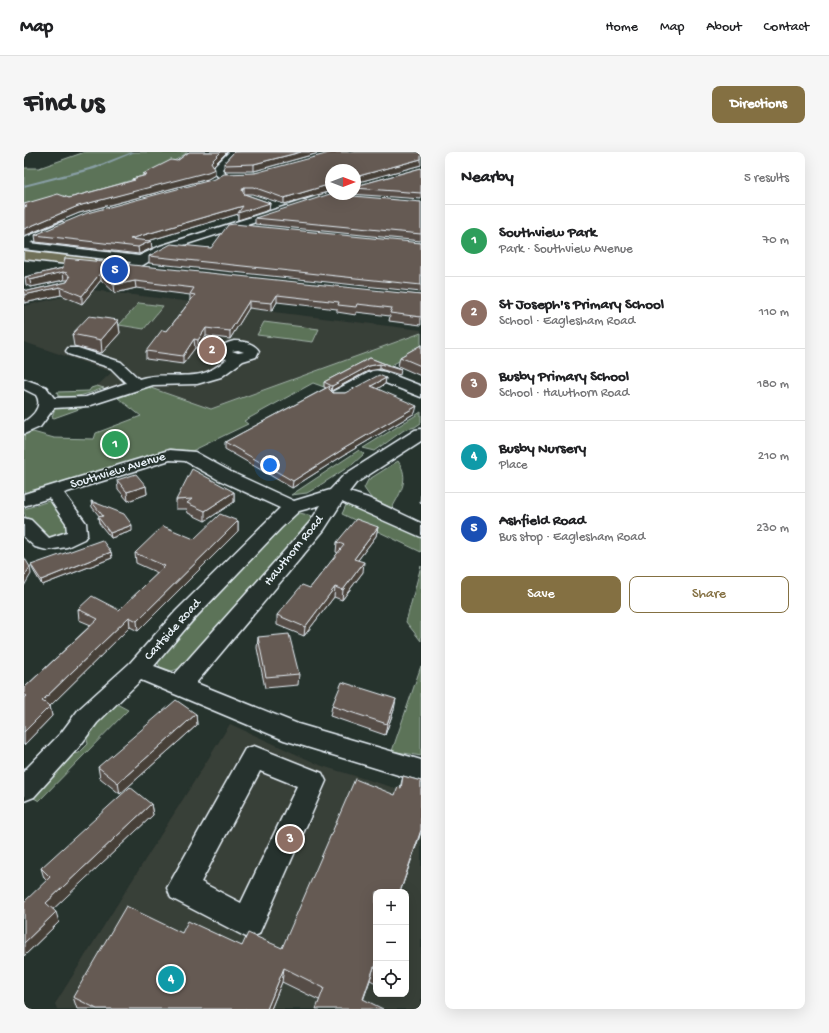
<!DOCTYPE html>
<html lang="en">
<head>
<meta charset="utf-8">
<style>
	:root { --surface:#fff; --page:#f6f6f6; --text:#202124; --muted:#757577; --line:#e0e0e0; --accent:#847042 }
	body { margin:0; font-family:"Gochi Hand",sans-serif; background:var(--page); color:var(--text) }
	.controls { position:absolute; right:12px; bottom:12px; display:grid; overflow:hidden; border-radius:8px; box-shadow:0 4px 16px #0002 }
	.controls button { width:36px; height:36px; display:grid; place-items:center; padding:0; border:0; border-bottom:1px solid var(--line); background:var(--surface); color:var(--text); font:20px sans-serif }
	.compass { position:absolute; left:301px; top:12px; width:36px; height:36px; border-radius:50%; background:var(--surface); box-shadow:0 4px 16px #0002; rotate:90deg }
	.you { position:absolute; left:246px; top:313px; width:14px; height:14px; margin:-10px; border:3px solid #fff; border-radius:50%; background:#1a73e8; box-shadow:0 0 0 6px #1a73e833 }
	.badge { display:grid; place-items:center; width:26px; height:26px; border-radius:50%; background:var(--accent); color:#fff; font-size:13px; font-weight:700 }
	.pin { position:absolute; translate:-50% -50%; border:2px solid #fff; box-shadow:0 1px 4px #0006 }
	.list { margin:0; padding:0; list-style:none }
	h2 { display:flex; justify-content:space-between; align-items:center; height:52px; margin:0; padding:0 16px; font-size:17px }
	h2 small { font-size:13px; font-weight:400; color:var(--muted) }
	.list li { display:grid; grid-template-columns:26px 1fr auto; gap:12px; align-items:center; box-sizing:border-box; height:72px; padding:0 16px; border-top:1px solid var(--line) }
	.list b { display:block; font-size:15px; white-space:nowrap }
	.list p { margin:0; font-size:13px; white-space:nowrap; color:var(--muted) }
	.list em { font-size:13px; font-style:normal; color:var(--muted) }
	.actions { display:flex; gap:8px; padding:12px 16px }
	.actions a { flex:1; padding:9px 0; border:1px solid var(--accent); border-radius:8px; text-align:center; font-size:14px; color:var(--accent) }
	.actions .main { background:var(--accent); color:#fff }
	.icon { flex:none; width:22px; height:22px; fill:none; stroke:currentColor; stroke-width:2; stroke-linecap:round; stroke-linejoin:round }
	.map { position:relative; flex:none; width:397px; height:857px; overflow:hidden; border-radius:8px }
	header { display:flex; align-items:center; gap:24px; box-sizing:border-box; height:56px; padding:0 20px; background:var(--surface); border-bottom:1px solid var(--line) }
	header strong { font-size:19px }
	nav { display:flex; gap:22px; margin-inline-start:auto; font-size:14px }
	.intro { display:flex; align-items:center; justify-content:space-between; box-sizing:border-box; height:96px; padding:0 24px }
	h1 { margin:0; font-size:28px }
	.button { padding:10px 18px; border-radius:8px; background:var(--accent); color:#fff; font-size:14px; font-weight:700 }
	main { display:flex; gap:24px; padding:0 24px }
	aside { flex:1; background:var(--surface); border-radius:8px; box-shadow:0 4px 16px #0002 }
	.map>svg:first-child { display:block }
	.built { fill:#393f38; fill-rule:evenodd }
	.green { fill:#5b7358; stroke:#a2b2a8 }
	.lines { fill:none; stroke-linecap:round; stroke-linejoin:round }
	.stream { fill:#899fa6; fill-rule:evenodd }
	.minor-casing { stroke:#e8f1f8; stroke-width:3 }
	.major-casing { stroke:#e8f1f8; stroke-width:3 }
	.minor { fill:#26332d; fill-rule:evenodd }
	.major { fill:#706f59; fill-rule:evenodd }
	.wall { fill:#574d47; stroke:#e8f1f8 }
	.shaded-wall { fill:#473f39; stroke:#e8f1f8 }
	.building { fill:#655a52; stroke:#e8f1f8 }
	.labels { text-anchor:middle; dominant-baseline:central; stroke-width:3.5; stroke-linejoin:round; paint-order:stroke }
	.street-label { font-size:13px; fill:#e8f1f8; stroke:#26332d }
</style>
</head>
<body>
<header>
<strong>Map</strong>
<nav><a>Home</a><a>Map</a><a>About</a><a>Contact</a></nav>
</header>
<div class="intro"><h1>Find us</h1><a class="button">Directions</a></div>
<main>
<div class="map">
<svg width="397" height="857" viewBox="0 0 397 857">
	<rect width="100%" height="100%" fill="#26332d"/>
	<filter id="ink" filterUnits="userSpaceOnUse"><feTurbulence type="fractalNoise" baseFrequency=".025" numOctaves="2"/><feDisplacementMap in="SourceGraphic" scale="8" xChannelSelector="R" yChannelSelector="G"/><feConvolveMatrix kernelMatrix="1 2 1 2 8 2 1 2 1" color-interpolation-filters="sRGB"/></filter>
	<g filter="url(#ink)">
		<path class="built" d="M68,138L397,178V181L187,257L124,235L98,244L73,234L88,220L0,190V154Z
			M206,572L298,614L397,644V857H33L31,852ZM352,740H382V842H352Z"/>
		<path class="green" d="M61,0H164C116,34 55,40 0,59V16H15Z
			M115,151L139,154L120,177L95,173Z
			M240,170L295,177L289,190L233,183Z
			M397,181V197L364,215L358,213L300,235L289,231L220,269L224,272L168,299L146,297L0,344V283L9,280L30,286L70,287L72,281L117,264L94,246L124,235L187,257Z
			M73,234L80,236C65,241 50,248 34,244L33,240L65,239L67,236Z
			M80,248L30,266L28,265L31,256Z
			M397,260V271L391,275L380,278L351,299L339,296Z
			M335,298L340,302L329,312L290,337L283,341L267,343Z
			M374,309C386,326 377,340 368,356L347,346L340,336L344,328Z
			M28,348L48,373L46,381C28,386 21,391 8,374C4,368 0,365 0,357Z
			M331,352L397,384V400L318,362L322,353Z
			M276,361L288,364L290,369L159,515L148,519L136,515L133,509L140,501L270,363Z
			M397,414V489L382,470Z
			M397,514V604L368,599Z
			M91,551L104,558L15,649L5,643L40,604L55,601L64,592L61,579Z"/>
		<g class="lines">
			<path class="stream" d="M108,0H111L71,17L0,35V33L69,15Z"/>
			<defs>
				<path id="minor" d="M205,0H214L198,17L203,24L201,26H195L188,17Z
					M306,40L307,42H315L314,44L144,98L109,119L103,115L107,110L0,97V86L38,70L43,73L42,75L6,91L115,104L136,94Z
					M210,189C219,189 230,191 235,199L232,205L219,209L197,225L173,232L129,233L64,254L30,256L16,275L0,282V270C9,264 19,254 12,243L0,237V227L22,235L30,246L62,245L102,231L87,216L44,202L42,199L44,196H54L97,210L115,227C138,219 167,229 187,218C193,215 198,211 203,207L196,205L193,199C197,193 203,191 210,189ZM214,198L220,200L214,201L208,199Z
					M350,218L361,220L397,234V245L354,228L320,246H308L306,243L308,240Z
					M397,277V289L332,331L325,340L344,346L397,371V385L318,350L300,378L172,531L274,572L397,608V630L260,588L117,528L73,571L55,595L10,645L0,649V619L37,581L55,557L106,511L152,459L256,356L195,328L161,309L146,308L40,341L62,371L63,383L60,387L43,395L23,398L11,395L0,385V366L7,368L25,386L43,380L42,371L25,346L0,354V342L145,298L171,300L207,320L270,349L306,338L320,323L391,278ZM297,353L286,370L151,522L130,514L168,469L257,376L275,359Z
					M230,594L298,621L302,629L235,782L224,786L147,746L143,736L221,597ZM236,619L273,634L217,751L177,730Z"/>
				<path id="major" d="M0,99L70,107L76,111L70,115L0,107Z"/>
			</defs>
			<use href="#minor" class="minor-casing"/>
			<use href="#major" class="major-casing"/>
			<use href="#minor" class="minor"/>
			<use href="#major" class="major"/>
		</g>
		<path class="wall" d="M165,0H203L189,14L191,23L184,27L55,61L0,84V52L45,46L108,29V27L119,24V22L153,9Z
			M210,0H298L230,19H202L200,17V11Z
			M397,13L331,31V18H307V39L260,52L228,42H220L246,51L245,58L214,68V62L124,89H127L128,96L115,102L12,90L11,83L231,21Z
			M397,16V47L326,42H331V33L332,34Z
			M397,50V89L231,72V66Z
			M397,91V140L125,111V104L187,96Z
			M39,116L397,143V173L365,169L366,164L332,160V163L313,160V157L253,150L248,159L225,156L206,187L182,184L174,196H171L159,212L122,207V199L143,179L166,149V143L112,136L91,141L77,128L58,152L37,143L0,151V137L4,139L43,130L44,128H40L7,135L2,133L1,125Z
			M94,168L96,181L78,201L50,194L48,182Z
			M397,193V224L374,214L376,205Z
			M346,206L377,218L376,223L356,217L344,219L307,239L306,238L309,241H321L362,226L361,232L353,237L391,261L320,303L268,336L201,297V290L302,236L300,235V230Z
			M93,328L122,334L123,342L104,349L94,337Z
			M210,340V350L181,369L164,361L163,357H152V348Z
			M397,343V351L396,350Z
			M67,349L108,379L87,386L75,371L74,365H76L68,355Z
			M214,369V379L114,479L106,475L26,554L28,564L0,593V536L67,473L55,468L54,457L95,458L134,421L112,411L111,401L170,387Z
			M354,375L352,384L334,408L339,420L318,448L310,445L280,484L253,473V463L286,436L314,401L312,400L313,390Z
			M87,400L88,406L18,433L9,418L7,413Z
			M234,485L275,522L274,533L241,536L233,496Z
			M308,554L370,558L361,583L306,564Z
			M172,562L173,573L96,642L76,626L74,615Z
			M379,624L397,629V680L376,740H352V831L346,828L339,848H295L258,830L247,857H53L49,845L158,781L218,794L258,796L376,636Z
			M127,652L129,663L29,757L35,770L0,804L23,729L20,726L17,716Z"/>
		<path class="shaded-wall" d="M197,0H203L187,16V10Z
			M277,0H298L230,19V12Z
			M397,7V13L331,31V25Z
			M191,17V23L184,27L55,61L0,84V77L54,54Z
			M307,32V39L260,52V46Z
			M220,35V42L218,44V38Z
			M246,51L245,58L214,68V62L107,94L106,87L219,54Z
			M127,89L128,96L115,102L114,95Z
			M39,120L40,128L7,135L6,128Z
			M77,120V128L58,152V144Z
			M111,129L112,136L91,141L90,133Z
			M36,135L37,143L0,151V143Z
			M253,143V150L248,159V151Z
			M225,149V156L206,187V179Z
			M94,168L96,181L78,201L77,188Z
			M182,176V184L174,196V188Z
			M170,187L171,196L159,212V204Z
			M356,212V217L344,219L307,239L308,234L345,214Z
			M362,226L361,232L346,241L347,234Z
			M393,254L391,261L320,303L268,336L269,329L321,296Z
			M122,334L123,342L104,349L103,340Z
			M210,340V350L181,369V359Z
			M214,369V379L114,479L113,469Z
			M108,373V379L87,386L86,381Z
			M354,375L352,384L328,416L330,407Z
			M87,400L88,406L18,433L17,428Z
			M340,410L339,420L318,448L319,438Z
			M6,415L7,422L0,434V425Z
			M311,435L310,445L280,484L281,475Z
			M105,465L106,475L22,558L26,554L28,564L0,593V580L18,549Z
			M372,547L370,558L361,583L363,572Z
			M172,562L173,573L96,642L94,631Z
			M127,652L129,663L25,761L22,751Z
			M397,678V680L376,740Z
			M32,760L35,770L0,804V791Z
			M350,815L346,828L336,857L339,847Z
			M260,816L258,830L247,857H243Z"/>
		<path class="building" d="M165,0H197L187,10L191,17L184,20L54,54L0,77V56H1L0,55L3,54L0,53V52L34,42L45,46L111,28L108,27L123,23L119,22L147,8L153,9Z
			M210,0H277L230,12L202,13L200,11Z
			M309,0H397V7L331,25V27V18H307V32L260,46L229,35H220L218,38L220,42L246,51L214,61L219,54L106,87L127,89L114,95L11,83L63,61L191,27L200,22L231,21Z
			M397,16V41L331,36V33L332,34Z
			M306,42L397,50V82L231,66Z
			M210,72L397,91V133L125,104L147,92L187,96L204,73Z
			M41,106L397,143V165L366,161L368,156L333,152L332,155L314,153L315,150L253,143L248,151L225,149L206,179L182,176L174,188L170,187L159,204L122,199L138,178L143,179L171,143L166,142L170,136L111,129L90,133L77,120L58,144L36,135L0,143V137L4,139L43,130L46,125L43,121L39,120L6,128L1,125L39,116Z
			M65,164L94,168L77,188L48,182Z
			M397,193V214L376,205Z
			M346,206L377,218L356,212L345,214L308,234L300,230Z
			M355,223L362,226L347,234L393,254L321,296L269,329L201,290L306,234L305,237L309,241H321Z
			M168,317L210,340L181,359L163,351L168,347L152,348Z
			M112,322L122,334L103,340L93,328Z
			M67,349L100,362L108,373L86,381L74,365L79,364Z
			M196,362L214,369L113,469L105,465L52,516L18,549L26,554L0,580V546L3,544L0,542V536L74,467L54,457L68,444L95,458L141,414L111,401L139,374L170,387Z
			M332,367L354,375L330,407L340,410L319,438L311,435L281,475L253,463L278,433L286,436L320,393L313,390Z
			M78,388L87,400L17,428L7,413Z
			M0,405L6,415L0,425Z
			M265,482L275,522L242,525L234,485Z
			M318,530L372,547L363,572L308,554Z
			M152,548L172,562L94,631L74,615Z
			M379,624L397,629V678L376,740H352V815H350L339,847L359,857H292L300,836L260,816L243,857H73L49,845L102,754L158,781L164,769L218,794L224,781L258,796L331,627L371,643L374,635L377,636Z
			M106,635L127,652L22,751L32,760L0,791V750L26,725L17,716Z"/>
	</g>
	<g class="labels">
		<g class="street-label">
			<text transform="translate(94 319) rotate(-17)">Southview Avenue</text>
			<text transform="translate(270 399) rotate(-51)">Hawthorn Road</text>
			<text transform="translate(149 478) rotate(-48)">Cartside Road</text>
		</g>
	</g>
</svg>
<div class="controls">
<button>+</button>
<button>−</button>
<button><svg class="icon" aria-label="locate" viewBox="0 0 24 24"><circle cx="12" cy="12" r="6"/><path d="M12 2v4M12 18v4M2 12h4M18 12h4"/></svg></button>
</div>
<svg class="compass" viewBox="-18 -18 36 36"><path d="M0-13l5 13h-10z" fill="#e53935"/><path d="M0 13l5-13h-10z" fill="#757577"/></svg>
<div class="you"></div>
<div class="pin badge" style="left:91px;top:292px;background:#2e9e5b">1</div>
<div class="pin badge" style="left:188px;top:198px;background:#8d6e63">2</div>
<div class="pin badge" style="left:266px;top:687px;background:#8d6e63">3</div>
<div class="pin badge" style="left:147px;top:827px;background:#0f9aa8">4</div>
<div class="pin badge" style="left:91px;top:118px;background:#1a4fb4">5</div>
</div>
<aside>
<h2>Nearby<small>5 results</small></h2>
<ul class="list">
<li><span class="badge" style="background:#2e9e5b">1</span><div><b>Southview Park</b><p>Park · Southview Avenue</p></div><em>70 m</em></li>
<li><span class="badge" style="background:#8d6e63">2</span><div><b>St Joseph's Primary School</b><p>School · Eaglesham Road</p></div><em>110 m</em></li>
<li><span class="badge" style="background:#8d6e63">3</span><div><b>Busby Primary School</b><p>School · Hawthorn Road</p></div><em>180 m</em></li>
<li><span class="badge" style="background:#0f9aa8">4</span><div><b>Busby Nursery</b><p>Place</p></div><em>210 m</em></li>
<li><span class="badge" style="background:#1a4fb4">5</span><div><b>Ashfield Road</b><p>Bus stop · Eaglesham Road</p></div><em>230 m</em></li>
</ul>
<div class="actions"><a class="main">Save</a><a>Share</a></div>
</aside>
</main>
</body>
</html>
